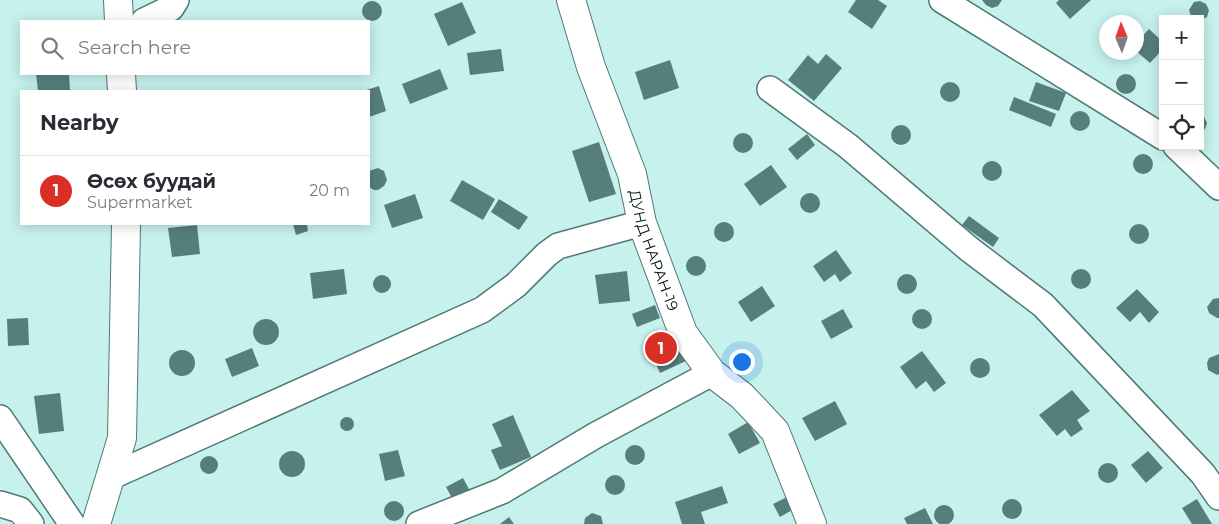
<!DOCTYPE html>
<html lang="en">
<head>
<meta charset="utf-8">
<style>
	:root { --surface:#fff; --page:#f7f7f7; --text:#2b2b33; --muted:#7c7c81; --line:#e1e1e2; --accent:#d93025 }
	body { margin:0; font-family:Montserrat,sans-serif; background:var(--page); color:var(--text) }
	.controls { position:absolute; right:15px; top:15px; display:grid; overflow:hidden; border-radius:0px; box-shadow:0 2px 12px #0003 }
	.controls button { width:45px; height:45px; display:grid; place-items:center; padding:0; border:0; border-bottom:1px solid var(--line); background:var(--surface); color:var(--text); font:25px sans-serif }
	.compass { position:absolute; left:1099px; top:15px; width:45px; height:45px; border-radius:50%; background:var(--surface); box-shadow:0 2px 12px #0003; rotate:358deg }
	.you { position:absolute; left:741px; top:361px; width:18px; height:18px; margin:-12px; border:4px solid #fff; border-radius:50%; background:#1a73e8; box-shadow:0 0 0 8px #1a73e833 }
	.badge { display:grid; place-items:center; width:32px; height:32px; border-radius:50%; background:var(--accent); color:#fff; font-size:16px; font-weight:700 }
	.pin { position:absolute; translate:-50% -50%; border:2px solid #fff; box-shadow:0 1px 5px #0006 }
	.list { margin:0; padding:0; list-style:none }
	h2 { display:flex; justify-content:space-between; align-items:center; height:65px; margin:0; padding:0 20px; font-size:21px }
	h2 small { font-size:16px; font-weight:400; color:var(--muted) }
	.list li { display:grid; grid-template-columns:32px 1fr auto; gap:15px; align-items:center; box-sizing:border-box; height:70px; padding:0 20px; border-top:1px solid var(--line) }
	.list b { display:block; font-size:19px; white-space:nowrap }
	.list p { margin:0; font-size:16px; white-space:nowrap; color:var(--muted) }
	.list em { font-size:16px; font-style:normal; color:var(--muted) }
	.icon { flex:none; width:28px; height:28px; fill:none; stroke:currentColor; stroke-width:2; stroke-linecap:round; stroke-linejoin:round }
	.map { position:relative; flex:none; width:1219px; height:524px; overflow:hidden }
	.search { position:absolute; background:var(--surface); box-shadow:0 2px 12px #0003; left:20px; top:20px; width:350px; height:55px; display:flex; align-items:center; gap:12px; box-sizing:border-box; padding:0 18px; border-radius:0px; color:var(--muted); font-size:19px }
	.panel { position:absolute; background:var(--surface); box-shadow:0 2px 12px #0003; left:20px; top:90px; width:350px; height:135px; border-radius:0px }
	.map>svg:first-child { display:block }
	.building { fill:#567f7c }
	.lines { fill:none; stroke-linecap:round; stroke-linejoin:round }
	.minor-casing { stroke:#517976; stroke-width:28 }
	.tertiary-casing { stroke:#517976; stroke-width:30 }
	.minor { stroke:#fff; stroke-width:25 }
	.tertiary { stroke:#fff; stroke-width:28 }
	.labels { text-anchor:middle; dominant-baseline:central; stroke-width:4.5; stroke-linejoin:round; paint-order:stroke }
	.street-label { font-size:15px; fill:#051413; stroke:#fff }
</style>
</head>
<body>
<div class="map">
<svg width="1219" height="524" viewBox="0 0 1219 524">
	<rect width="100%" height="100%" fill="#c6f1ed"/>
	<path class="building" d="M856,0H878L887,6L872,29L848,12Z
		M982,0H1002L998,6L992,8L986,5Z
		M1059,0H1091L1070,19L1056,3Z
		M362 11a10 10 0 1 1 20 0a10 10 0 1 1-20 0Z
		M1200,1L1206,4L1209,10L1207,17L1200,21V19H1192L1189,10L1194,2Z
		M462,2L476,33L448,46L434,14Z
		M1149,29L1163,42V49L1150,63L1136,51V43Z
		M501,49L504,71L470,75L467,53Z
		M826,54L842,68L814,101L788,80L808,55L818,64Z
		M670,60L679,88L644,100L635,72Z
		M440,69L448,89L410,104L402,84Z
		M1116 84a10 10 0 1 1 20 0a10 10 0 1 1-20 0Z
		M36,74H69L70,91H38Z
		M940 92a10 10 0 1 1 20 0a10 10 0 1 1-20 0Z
		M1036,82L1066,93L1059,111L1029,101Z
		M379,86L386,111L369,117V91H363Z
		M1014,97L1056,114L1051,127L1009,110Z
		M1070 121a10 10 0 1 1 20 0a10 10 0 1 1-20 0Z
		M1200,114L1204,117L1207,123L1205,129L1200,133Z
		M891 135a10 10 0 1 1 20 0a10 10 0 1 1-20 0Z
		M733 143a10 10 0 1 1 20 0a10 10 0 1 1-20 0Z
		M807,134L815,145L797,160L788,149Z
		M599,142L616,194L589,202L572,151Z
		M1133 164a10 10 0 1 1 20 0a10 10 0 1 1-20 0Z
		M982 171a10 10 0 1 1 20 0a10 10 0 1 1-20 0Z
		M771,165L787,187L760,206L744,184Z
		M378,168L384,171L387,180L384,186L378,190H374L369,187V171Z
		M462,180L495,199L483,220L450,201Z
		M800 203a10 10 0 1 1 20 0a10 10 0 1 1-20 0Z
		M415,194L423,218L392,228L384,205Z
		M499,199L528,217L519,230L491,212Z
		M969,216L999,238L993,247L962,225Z
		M714 232a10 10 0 1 1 20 0a10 10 0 1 1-20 0Z
		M1129 234a10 10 0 1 1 20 0a10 10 0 1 1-20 0Z
		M293,224H311L307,225L308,231L296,235Z
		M197,225L200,254L172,257L168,228Z
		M836,250L852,273L840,282L835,274L824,282L813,266Z
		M686 266a10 10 0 1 1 20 0a10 10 0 1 1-20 0Z
		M1071 279a10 10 0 1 1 20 0a10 10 0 1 1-20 0Z
		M344,269L347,294L313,299L310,273Z
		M627,271L630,301L599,304L595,275Z
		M897 284a10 10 0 1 1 20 0a10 10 0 1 1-20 0Z
		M373 284a9 9 0 1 1 18 0a9 9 0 1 1-18 0Z
		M762,286L775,306L751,322L738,302Z
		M1137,289L1159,312L1149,323L1140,312L1130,322L1116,308Z
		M1219,298V318H1217L1209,313L1207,307L1213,299Z
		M655,305L660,318L637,327L632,314Z
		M912 319a10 10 0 1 1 20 0a10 10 0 1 1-20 0Z
		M843,309L853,327L831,339L821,321Z
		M28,318L29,345L8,346L7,319Z
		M253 332a13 13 0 1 1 26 0a13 13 0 1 1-26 0Z
		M673,334L686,361L660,373L648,346Z
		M252,348L259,366L232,377L225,359Z
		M169 363a13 13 0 1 1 26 0a13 13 0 1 1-26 0Z
		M922,351L946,383L934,392L926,381L916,389L900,367Z
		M1219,354V374L1217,375L1208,370L1207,363L1209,358Z
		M970 368a10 10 0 1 1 20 0a10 10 0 1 1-20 0Z
		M1072,390L1090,411L1077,420L1083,429L1071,437L1065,429L1057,436L1039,415Z
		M60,393L64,431L39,434L34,396Z
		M835,401L847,424L815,441L802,418Z
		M513,415L531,457L500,470L491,450L502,446L492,424Z
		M340 424a7 7 0 1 1 14 0a7 7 0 1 1-14 0Z
		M748,422L760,443L739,454L728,434Z
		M625 455a10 10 0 1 1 20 0a10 10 0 1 1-20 0Z
		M398,450L405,476L385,481L379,454Z
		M1148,451L1163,468L1146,483L1131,465Z
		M279 464a13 13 0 1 1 26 0a13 13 0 1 1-26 0Z
		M200 465a9 9 0 1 1 18 0a9 9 0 1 1-18 0Z
		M1098 473a10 10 0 1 1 20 0a10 10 0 1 1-20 0Z
		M605 485a10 10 0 1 1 20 0a10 10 0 1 1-20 0Z
		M463,478L470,491L453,500L446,487Z
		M722,486L728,503L701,512L705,524H682L675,502Z
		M787,497L794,509L780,517L773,504Z
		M1002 509a10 10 0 1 1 20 0a10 10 0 1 1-20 0Z
		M1197,499L1212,524H1192L1182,508Z
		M384 511a10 10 0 1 1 20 0a10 10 0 1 1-20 0Z
		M934 515a10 10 0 1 1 20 0a10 10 0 1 1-20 0Z
		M925,508L933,524H907L904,518Z
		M592,513L601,516L603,524H584L585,518Z
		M509,517L514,524H500Z"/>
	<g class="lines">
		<defs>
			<path id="minor" d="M942,0L1163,137
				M144,21L171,8L176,0
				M770,89L848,146L969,249L1043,305L1203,474L1219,497
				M1176,146L1219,187
				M0,418L72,524
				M110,477L482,310L516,285L547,254L558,246L642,223
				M0,504L20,510L31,524
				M419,524L502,491L596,435L712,373"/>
			<g id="tertiary">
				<path d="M118,0L119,21"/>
				<path id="s1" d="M571,0L591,67L632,174L642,223L683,333L712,373L742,396L775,431L812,524"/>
				<path d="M121,74L122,91"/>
				<path d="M96,524L122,438L126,224"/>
			</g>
		</defs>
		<use href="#minor" class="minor-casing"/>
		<use href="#tertiary" class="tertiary-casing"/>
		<use href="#minor" class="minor"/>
		<use href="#tertiary" class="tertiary"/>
	</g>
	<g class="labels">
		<g class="street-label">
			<text stroke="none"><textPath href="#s1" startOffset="264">ДУНД НАРАН-19</textPath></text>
		</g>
	</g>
</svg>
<div class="controls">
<button>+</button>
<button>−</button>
<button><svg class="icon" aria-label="locate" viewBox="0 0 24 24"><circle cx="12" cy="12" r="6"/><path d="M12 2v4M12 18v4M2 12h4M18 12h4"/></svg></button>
</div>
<svg class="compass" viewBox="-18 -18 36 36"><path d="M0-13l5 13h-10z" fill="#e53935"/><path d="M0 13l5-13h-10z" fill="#7c7c81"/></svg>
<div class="you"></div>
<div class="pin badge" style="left:661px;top:348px">1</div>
<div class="search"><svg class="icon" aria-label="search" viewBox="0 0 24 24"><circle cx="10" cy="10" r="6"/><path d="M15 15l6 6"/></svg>Search here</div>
<section class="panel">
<h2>Nearby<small></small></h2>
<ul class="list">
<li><span class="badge">1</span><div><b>Өсөх буудай</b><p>Supermarket</p></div><em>20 m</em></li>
</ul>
</section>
</div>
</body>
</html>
